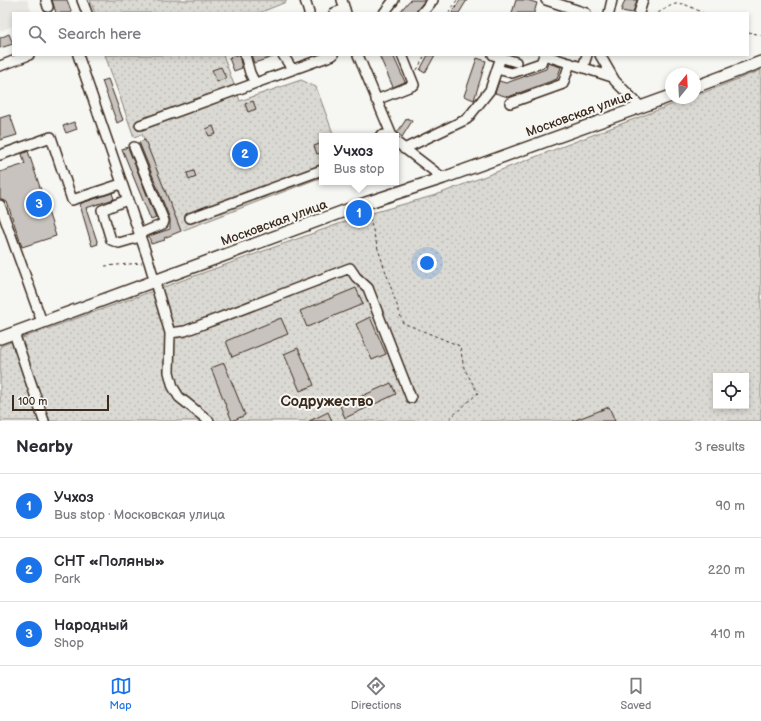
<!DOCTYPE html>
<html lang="en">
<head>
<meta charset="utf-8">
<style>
	:root { --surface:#fff; --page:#f2f2f3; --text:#2b2b33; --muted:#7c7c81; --line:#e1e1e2; --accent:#1a73e8 }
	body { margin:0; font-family:"Balsamiq Sans",sans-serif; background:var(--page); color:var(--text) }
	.controls { position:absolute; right:12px; bottom:12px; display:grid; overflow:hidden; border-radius:0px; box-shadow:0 2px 6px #0003 }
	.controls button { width:36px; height:36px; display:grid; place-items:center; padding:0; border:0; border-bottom:1px solid var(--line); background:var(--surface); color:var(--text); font:20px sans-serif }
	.compass { position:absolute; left:665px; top:68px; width:36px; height:36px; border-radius:50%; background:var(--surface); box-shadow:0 2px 6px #0003; rotate:18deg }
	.scale { position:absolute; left:12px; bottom:10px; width:97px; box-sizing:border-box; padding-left:4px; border:2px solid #3b2a1e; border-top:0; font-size:11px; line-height:14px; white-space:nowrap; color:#3b2a1e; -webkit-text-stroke:3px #f6f6f2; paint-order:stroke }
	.you { position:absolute; left:427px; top:263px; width:14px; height:14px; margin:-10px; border:3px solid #fff; border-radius:50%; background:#1a73e8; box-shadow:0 0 0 6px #1a73e833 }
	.badge { display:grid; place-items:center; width:26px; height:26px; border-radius:50%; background:var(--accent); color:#fff; font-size:13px; font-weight:700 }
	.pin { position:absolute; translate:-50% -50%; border:2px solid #fff; box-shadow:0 1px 4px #0006 }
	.popup { position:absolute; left:319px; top:133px; width:80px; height:52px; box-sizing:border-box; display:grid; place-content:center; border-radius:0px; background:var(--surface); filter:drop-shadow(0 1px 3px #0005); font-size:13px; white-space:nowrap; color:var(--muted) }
	.popup b { font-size:15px; color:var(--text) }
	.popup::after { content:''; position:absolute; left:50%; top:100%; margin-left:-8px; border:8px solid transparent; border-top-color:var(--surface) }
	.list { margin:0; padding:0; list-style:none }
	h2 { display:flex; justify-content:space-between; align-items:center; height:52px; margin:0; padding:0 16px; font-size:17px }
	h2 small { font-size:13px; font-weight:400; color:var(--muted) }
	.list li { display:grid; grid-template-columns:26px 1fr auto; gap:12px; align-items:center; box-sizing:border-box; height:64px; padding:0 16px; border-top:1px solid var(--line) }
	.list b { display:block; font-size:15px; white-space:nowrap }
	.list p { margin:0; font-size:13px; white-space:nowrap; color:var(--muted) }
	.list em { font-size:13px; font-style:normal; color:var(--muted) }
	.icon { flex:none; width:22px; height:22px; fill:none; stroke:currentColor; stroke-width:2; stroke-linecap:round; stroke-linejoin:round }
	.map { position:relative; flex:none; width:761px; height:421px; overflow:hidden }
	.search { position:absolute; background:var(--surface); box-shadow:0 2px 6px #0003; left:12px; right:12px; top:12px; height:44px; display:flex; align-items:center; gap:10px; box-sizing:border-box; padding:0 14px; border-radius:0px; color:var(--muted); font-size:15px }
	.sheet { height:244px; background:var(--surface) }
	nav { display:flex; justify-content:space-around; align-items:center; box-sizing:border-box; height:56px; border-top:1px solid var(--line); background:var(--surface); font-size:11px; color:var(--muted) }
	nav a { display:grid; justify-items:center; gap:2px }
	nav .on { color:var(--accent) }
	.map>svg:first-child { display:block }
	.built { fill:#e8e7e2 }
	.grass { fill:url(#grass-dots); stroke:#8a8278; fill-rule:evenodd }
	.building { fill:#c8c3be; stroke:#3b2a1e }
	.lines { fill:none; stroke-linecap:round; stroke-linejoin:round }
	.minor-casing { stroke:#3b2a1e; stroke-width:12 }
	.major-casing { stroke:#3b2a1e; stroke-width:14 }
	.path { stroke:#3b2a1e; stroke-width:1; stroke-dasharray:3 3; stroke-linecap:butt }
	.minor { stroke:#f6f6f2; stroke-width:9 }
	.major { stroke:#f6f6f2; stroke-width:11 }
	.labels { text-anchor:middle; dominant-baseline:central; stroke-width:4; stroke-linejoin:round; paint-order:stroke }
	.street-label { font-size:13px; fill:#3b2a1e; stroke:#f6f6f2 }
	.quarter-label { font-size:15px; font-weight:bold; fill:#3b2a1e; stroke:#f6f6f2 }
</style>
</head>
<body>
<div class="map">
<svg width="761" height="421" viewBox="0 0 761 421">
	<defs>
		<pattern id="grass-dots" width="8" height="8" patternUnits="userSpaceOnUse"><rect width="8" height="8" fill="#dad9d3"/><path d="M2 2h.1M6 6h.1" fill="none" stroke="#bcbab5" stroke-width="1.8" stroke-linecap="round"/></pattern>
	</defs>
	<rect width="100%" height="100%" fill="#f6f6f2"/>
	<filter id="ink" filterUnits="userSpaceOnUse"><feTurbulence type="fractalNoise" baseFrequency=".025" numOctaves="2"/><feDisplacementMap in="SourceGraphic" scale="8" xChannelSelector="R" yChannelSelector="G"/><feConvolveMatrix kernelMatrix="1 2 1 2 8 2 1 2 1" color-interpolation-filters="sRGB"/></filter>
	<g filter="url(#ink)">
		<path class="built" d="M0,0H27L32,13H13V26L0,31Z"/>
		<path class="grass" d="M90,0H286V2L259,13H95Z
			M105,55H223L240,101L301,80L316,87L334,136H322V177L181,231L142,134L134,137Z
			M761,70V421H0V346L358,217L436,195L689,98H695V96ZM716,376H746V406H716Z"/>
		<path class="building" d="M52,0H67L72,13H56Z
			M410,0H425L415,13H399Z
			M460,0H467L459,13H452Z
			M516,0H527L537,3L534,13H512Z
			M625,0H637L633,13L621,11Z
			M9,34L13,44L0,48V38Z
			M236,55H239L242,68L234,71L229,58Z
			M251,55H275L276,56L254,63Z
			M379,55H393L405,82L393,87Z
			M428,55H435L425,73L420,70Z
			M477,58L486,61L474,100L464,96Z
			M548,63L561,67L557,79L508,97L495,93L499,81L506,83L546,69Z
			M221,67L226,78L217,82L212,70Z
			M108,79L123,120L117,123L102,81Z
			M253,101L256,109L248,112L245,104Z
			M10,115L17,135L0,140V118Z
			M407,118L412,121L402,137L397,133Z
			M74,122L77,129L66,133L63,126Z
			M213,126L216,134L209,136L206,129Z
			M145,140L181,231L164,238L165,240L151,244L149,236L170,229V219L139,142Z
			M322,143V153L317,154L314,146Z
			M128,147L156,218L151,220L122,149Z
			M28,151L56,236L22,247L7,202L0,198V172L25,164L22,154Z
			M194,171L196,177L189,180L187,173Z
			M112,193L114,199L86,208L98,244L92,246L80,205L82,203Z
			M356,288L363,304L307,327L300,311Z
			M370,317L386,354L372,360L356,324Z
			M281,318L288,334L232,357L226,341Z
			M298,348L314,385L300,391L284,354Z
			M224,363L245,415L232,421L211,368Z
			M391,383L396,394L345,418L340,406Z
			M609,407L615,421H573Z
			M328,412L332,421H309L320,416Z"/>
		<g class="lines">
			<defs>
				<path id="minor" d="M46,0L48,7
					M82,0L87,13
					M305,0L309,13
					M342,0L346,13
					M546,0L586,13
					M334,13L345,9
					M384,13L394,0
					M422,13L433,0
					M609,13L612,0
					M639,13L643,0
					M78,55L149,262L170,333L169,372L173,387L179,397L209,421
					M245,55L250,73L255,83
					M283,55L292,69
					M358,55L392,136
					M493,55L516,62
					M544,55L612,77
					M600,55L615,81L641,107
					M0,66L29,55
					M583,67L587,55
					M497,69L512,73L541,63L544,55
					M376,100L414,85L402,55
					M510,103L563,84L570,63
					M140,125L333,55
					M380,136L390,134
					M396,142L443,178
					M134,147L164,221L163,224L139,234
					M404,149L467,119L490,90L501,57
					M0,155L51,137L72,200L121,184
					M127,200L102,210L111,240L119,243L140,237
					M0,205L42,322
					M190,218L322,170
					M14,333L44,421
					M170,333L185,331L350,268L356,277L368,288L411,398"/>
				<path id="major" d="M695,87L761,62
					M0,338L366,203L443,178L671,96"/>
			</defs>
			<use href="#minor" class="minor-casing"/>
			<use href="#major" class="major-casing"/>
			<path class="path" d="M449,13L457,0
				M658,13C679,0 679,1 703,13
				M748,32L761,35
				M417,70L425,55
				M368,212L378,249L403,323L460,346L464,368L478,393L447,421
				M105,266L142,263"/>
			<use href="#minor" class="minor"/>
			<use href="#major" class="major"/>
		</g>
	</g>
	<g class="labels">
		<g class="street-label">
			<text transform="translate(579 114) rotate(-20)">Московская улица</text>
			<text transform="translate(274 223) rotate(-20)">Московская улица</text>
		</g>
		<g class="quarter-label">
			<text x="327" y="401">Содружество</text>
		</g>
	</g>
</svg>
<div class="controls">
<button><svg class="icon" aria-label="locate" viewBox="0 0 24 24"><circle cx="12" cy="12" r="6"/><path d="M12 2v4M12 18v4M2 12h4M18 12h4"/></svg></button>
</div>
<svg class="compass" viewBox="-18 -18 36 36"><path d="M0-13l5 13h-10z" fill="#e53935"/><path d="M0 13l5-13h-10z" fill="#7c7c81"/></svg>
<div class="scale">100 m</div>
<div class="you"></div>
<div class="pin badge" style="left:359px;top:213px">1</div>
<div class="popup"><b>Учхоз</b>Bus stop</div>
<div class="pin badge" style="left:245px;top:154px">2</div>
<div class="pin badge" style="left:39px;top:204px">3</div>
<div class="search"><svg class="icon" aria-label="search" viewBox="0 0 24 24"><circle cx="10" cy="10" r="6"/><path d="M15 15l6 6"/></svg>Search here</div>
</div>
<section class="sheet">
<h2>Nearby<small>3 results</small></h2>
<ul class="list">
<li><span class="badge">1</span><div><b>Учхоз</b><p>Bus stop · Московская улица</p></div><em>90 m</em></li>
<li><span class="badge">2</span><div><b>СНТ «Поляны»</b><p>Park</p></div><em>220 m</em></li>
<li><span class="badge">3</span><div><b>Народный</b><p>Shop</p></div><em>410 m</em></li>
</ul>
</section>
<nav>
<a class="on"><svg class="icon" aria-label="map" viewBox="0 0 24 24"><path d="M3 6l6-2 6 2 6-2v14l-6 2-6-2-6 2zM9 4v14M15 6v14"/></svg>Map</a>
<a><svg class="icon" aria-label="directions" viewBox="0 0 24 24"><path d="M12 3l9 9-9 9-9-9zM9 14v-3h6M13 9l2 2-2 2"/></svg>Directions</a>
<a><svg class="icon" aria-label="saved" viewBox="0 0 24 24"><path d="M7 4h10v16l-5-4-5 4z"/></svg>Saved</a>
</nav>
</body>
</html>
